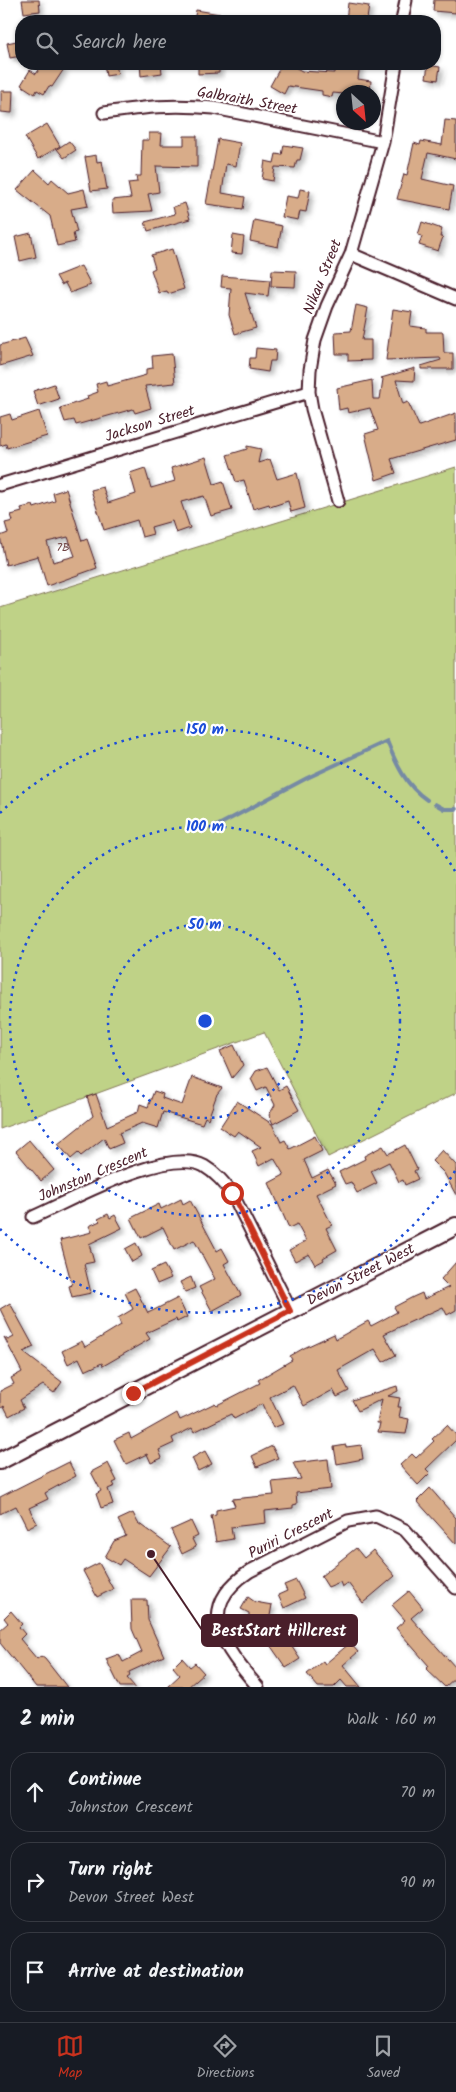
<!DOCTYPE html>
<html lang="en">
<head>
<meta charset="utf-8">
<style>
	:root { --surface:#171b24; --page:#242831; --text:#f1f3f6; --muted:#9ea1a6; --line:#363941; --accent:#c8321e }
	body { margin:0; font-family:Kalam,sans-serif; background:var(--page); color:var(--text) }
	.compass { position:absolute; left:336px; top:85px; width:45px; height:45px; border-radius:50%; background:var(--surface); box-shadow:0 1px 4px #0004; rotate:153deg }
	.stop { position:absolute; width:15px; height:15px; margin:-11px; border:4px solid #c8321e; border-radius:50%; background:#fff }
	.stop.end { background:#c8321e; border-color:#fff; box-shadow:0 1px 5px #0008 }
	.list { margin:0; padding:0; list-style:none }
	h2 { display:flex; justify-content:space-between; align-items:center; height:65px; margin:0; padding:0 20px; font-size:21px }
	h2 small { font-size:16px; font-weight:400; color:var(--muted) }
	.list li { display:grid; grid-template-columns:32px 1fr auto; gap:15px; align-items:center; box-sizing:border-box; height:80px; margin:0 10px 10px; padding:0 10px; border:1px solid var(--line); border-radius:20px }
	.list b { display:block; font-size:19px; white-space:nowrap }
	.list p { margin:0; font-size:16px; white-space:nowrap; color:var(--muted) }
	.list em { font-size:16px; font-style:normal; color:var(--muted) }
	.icon { flex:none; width:28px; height:28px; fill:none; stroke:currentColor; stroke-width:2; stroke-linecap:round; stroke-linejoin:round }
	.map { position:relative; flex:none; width:456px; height:1687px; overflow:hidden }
	.search { position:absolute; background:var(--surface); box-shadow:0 1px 4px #0004; left:15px; right:15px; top:15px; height:55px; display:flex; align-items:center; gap:12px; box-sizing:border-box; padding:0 18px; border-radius:20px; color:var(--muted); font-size:19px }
	.sheet { height:335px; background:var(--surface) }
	nav { display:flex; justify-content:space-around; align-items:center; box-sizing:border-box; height:70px; border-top:1px solid var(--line); background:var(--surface); font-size:14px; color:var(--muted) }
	nav a { display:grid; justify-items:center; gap:2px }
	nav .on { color:var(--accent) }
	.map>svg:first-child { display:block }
	.green { fill:#bfd287; stroke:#847859 }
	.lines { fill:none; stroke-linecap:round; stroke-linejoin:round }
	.stream { stroke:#768aa4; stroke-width:4 }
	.building { fill:#d8ac89; stroke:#4a1f2b; fill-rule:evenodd; filter:url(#shadow) }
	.minor-casing { stroke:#4a1f2b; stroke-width:15 }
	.secondary-casing { stroke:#4a1f2b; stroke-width:20 }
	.minor { stroke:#fff; stroke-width:11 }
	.secondary { stroke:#fff; stroke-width:16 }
	.route { stroke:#c8321e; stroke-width:6 }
	.ring { fill:none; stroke:#1d4ed8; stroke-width:2.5; stroke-dasharray:2.5 5 }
	.labels { text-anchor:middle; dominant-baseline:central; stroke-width:4.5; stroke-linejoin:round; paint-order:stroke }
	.number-label { font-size:12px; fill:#6e4242 }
	.street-label { font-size:15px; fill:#4a1f2b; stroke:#fff }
	.centre { fill:#1d4ed8; stroke:#fff; stroke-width:2.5 }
	.ring-label { font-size:15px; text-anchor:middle; font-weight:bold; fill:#1d4ed8; stroke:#fff; stroke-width:4.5; stroke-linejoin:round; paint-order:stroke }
	.leader { fill:none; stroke:#4a1f2b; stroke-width:2 }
	.callout-dot { fill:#4a1f2b; stroke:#fff; stroke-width:2 }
	.callout { fill:#4a1f2b; stroke:#4a1f2b; stroke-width:2 }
	.callout-label { font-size:16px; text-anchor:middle; font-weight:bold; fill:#fff }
</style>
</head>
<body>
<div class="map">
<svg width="456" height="1687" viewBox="0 0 456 1687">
	<defs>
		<filter id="shadow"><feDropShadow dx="3.5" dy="3.5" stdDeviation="2.5" flood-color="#0004"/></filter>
	</defs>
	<rect width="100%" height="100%" fill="#fff"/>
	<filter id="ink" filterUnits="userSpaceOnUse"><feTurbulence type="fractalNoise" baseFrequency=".02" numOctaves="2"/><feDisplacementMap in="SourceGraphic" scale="10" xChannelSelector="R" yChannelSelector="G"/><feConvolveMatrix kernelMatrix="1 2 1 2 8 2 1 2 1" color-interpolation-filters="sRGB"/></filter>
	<g filter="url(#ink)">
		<path class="green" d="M456,467V1093L328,1157L264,1032L0,1129V608Z"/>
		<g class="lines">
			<path class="stream" d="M435,804L444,809H456
				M211,829L307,778L387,741C396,764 406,786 427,800"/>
		</g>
		<path class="building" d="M22,0H39L40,11L24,13Z
			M434,0H456V13L433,11Z
			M348,3L369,6L367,19L362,18L361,21H346Z
			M196,10L232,16L231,21H194Z
			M21,40V56L10,58L7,43Z
			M43,64H55L64,69L52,87L49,86L44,94L37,90L35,94L21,85L30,70L36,74Z
			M104,64H116L118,74L106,76Z
			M140,64H161L162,73L141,76Z
			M198,64H219V73L198,74Z
			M282,64H289L302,71L334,73L335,64H360L358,79L371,81L370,91L352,88L351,92L344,94L333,93L332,97L322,95V91L288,86L284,94L270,86Z
			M428,65L440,67L438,80L426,78Z
			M1,91H13L12,113L1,112Z
			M445,120L456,121V159L428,153L422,179L453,186L449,209L397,199L404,174L407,175L414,143L420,145L421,141L442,145Z
			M47,124L60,146L38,159L25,137Z
			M149,133H162L161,145H184V136H197V167L156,166L159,192L148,194L152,211L113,213L112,200L131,198L128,183L137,182L136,176H141L142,140H149Z
			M218,139L240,143L236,166L226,164L222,193L245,197L243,209L206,204Z
			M69,141L76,150L64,158L57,149Z
			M284,145L303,148L300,160H297L295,168L275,167L273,181L262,179L265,161L274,163L276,154L282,155Z
			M96,155L97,162L102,161L107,189L91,191L85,157Z
			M35,170L49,183L52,179L68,193L84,189L88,206L71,209L77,232L73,233L75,242L57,246L50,216L17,190Z
			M300,189L310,191L306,212L300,211L298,220L282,217L286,196L298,198Z
			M185,203L190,219L148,231L145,222L175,214L173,207Z
			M254,220L282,226L278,247L250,241Z
			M422,222L442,229L440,237H443L438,251L419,245L422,236L418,235Z
			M31,233L36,257L20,261L15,237Z
			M233,235L244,237L242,254L231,253Z
			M172,249L184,289L168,294L167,291L159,293L151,270L155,268L151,255Z
			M81,266L91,285L70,293L65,283L61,285L56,276Z
			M272,270L296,271L295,287L271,286Z
			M222,276L270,280L268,296L245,293L256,328L235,334L229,315L231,288L221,287Z
			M356,305L368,308L362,340H371V360L348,361V354H336L335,332L351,331Z
			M393,309L412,312L410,326L426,328V332H443L444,353H453V369H421V366L441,360L440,358L386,360Z
			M25,338L33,356L0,366V345Z
			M256,348L276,350L275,361H270L268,372L249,369L250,358H255Z
			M172,354L175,383L145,386L151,408L135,413L133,409L76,425L74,420L65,422L60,408L88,399L87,396L98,392L96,384L106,381L107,386L146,375V369L153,368L152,356Z
			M415,368L414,381L396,380L403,404L408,402L419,426L456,413V440L391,459L396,473L376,480L365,434L378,430L370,408L348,413L347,408L339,410L337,388L372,380L373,399H380L383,379L381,378Z
			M54,384L59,399L38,406L33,391Z
			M39,411L47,436L7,448L6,444L0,446V417L10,414L12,420Z
			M247,446L261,449L258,463L270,459L277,479L297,473L305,508L291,512L288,501L270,507L269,504L253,509L244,480L236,482L227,455L247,449Z
			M206,457L214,484L223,481L232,510L211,516L204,496L181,502L190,528L176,533L172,521L151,527L153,534L142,537L137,520L104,530L91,490L103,487L108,503L136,494L130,473L145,468L151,488L175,481L171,468Z
			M66,489L82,541L87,539L97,568L47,586L38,556L6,565L0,536L8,533L5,523L13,521L11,515L22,512L21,508L33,505L34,508L55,501L53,493ZM68,537L75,556L53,562L47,542Z
			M234,1045L243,1065L232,1078L220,1051Z
			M267,1067L279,1090L286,1086L299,1110L273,1124L269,1115L275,1105L266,1087L257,1091L251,1079L256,1071Z
			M192,1077L222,1088L217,1094L208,1119L205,1117L202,1124L163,1112L158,1128L142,1123L119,1133L123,1143L109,1149L104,1138L81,1156L78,1153L71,1159L58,1144L93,1116L87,1097L96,1094L107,1126L138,1112L140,1104L148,1107L154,1091L163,1094L162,1098L182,1105Z
			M237,1101L272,1124L281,1142L285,1140L290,1149L315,1136L322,1151L304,1160L312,1178L328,1170L336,1184L316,1194L332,1225L326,1228L337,1250L323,1258L324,1260L315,1265L309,1254L295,1261L289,1250L306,1241L297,1224L289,1228L269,1183L284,1175L274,1158L259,1166L252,1151L261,1147L238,1131L234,1136L220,1127Z
			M29,1140L54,1170L41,1181L16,1151Z
			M405,1145L417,1169L414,1171L418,1179L405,1185L403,1180L399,1182L389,1162L371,1171L377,1183L357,1193L351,1182L345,1184L339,1172L365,1159L364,1156L383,1146L388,1154Z
			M442,1150L456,1165V1195L444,1173L432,1161Z
			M181,1199L183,1204L190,1200L217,1251L222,1248L229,1261L224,1264L241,1295L212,1311L199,1287L215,1279L194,1240L174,1250L163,1227L141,1238L131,1218L159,1204L161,1209Z
			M108,1214L110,1218L115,1215L122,1228L89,1244L94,1262L84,1264L91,1293L72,1297L69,1286L72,1285L60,1240L92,1232L89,1226L100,1221L98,1219Z
			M136,1243L142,1256L132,1262L125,1249Z
			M456,1262V1310L447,1315L443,1307L384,1334L396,1355L383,1362L375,1349L338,1370L349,1391L337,1397L333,1390L304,1406L293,1385L270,1397L283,1424L273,1428L262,1404L234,1419L231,1414L194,1432L192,1428L172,1438L174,1443L159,1450L162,1458L151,1463L147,1454L126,1464L114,1440L129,1433L131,1439L177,1413L180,1420L215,1403L217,1405L260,1383L258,1380L292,1360L290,1356L304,1348L334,1334L336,1339L368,1321L371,1326L397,1312L394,1307L413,1297L422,1293L424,1299L449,1287L441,1279Z
			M164,1265L171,1278L157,1284L151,1271Z
			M191,1277L195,1288L185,1292L180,1282Z
			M135,1288L148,1313L178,1298L187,1317L177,1322L176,1319L146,1333L150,1339L103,1366L102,1363L85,1371L79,1358L68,1364L62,1351L82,1341L85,1347L121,1325L118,1318L133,1309L125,1293Z
			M10,1303L34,1347L23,1352L62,1382L54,1393L43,1385L20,1400L24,1408L9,1416L4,1406L0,1409V1391L14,1384L11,1378L22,1372L4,1337L8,1340L14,1337L0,1309Z
			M397,1386L398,1391L388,1396L400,1398L398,1407H401L399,1417L409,1419L406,1434L378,1432L380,1423H377L382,1399L358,1411L352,1400Z
			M447,1425L456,1435V1440L426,1469L430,1473L418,1485L400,1465L412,1454L416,1458L434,1441L432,1439Z
			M346,1445V1447L361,1445L363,1459L337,1464L334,1447Z
			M272,1446L278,1458L257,1467L252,1456Z
			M205,1451L212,1464L198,1471L192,1458Z
			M328,1459L331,1489L296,1493L297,1504L293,1505V1508L265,1511L266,1523L231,1527L233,1539L216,1542L211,1516L216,1515V1510L235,1506L232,1499L274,1495L272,1482L301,1479L293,1463Z
			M69,1462L76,1476L45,1493L48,1499L29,1508L37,1523L27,1528L16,1506L0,1514V1497Z
			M108,1463L117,1481L113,1483L115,1486L108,1489L113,1504L101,1508L96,1494L101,1491L91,1472Z
			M430,1488L456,1518V1544L417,1501Z
			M133,1513L138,1523L171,1547L149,1576L123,1559L119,1565L105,1557L114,1541L126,1536L118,1520Z
			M191,1521L198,1536L192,1539L196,1547L182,1554L171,1530Z
			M356,1548L364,1558L373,1550L395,1576L363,1603L348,1583L342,1587L340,1582L328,1587L321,1576Z
			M99,1563L113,1589L97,1597L83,1571Z
			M296,1580L305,1598L284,1608L278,1595L287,1591L284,1585Z
			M409,1591L423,1608L411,1618L456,1668V1677L445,1687L426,1669L429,1666L396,1628L405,1620L392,1605Z
			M248,1597L255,1602L272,1605L267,1632L249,1628V1613L241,1609Z
			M131,1600H147L148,1620L164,1656L129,1672L130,1676L127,1678L135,1687H120L106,1659L119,1654L123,1662L142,1652L132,1629Z
			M11,1611L22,1624L19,1627L25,1634L20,1639L37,1659L41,1656L45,1659L67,1687H36L0,1643V1630L8,1623L4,1618Z
			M284,1635L300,1659L286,1668L270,1645Z
			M350,1643L358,1652L343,1665L361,1687H347L341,1680L334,1687H318L307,1674L323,1661L325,1664Z
			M182,1658L190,1667L195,1663L204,1673L188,1687H167L180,1675L173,1667Z"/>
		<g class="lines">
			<defs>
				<path id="minor" d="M402,21L406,0
					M104,113C145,107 172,104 214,108L383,142
					M351,254L456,299
					M0,485L309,392
					M338,501L312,409L309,392L310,370L315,340L327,306L351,254L383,142L396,64
					M33,1217C70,1201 167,1146 204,1166C216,1173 224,1183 232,1193L291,1311
					M258,1687C225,1649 192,1609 250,1571L348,1521L376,1516L405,1530L456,1588"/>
				<path id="secondary" d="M0,1461L456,1226"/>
			</defs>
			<use href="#minor" class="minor-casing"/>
			<use href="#secondary" class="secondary-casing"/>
			<use href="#minor" class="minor"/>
			<use href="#secondary" class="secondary"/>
		</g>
	</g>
	<g class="lines" filter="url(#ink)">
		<path class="route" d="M133,1393L290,1311L232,1193"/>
	</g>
	<g class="ring">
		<circle cx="205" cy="1021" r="97"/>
		<circle cx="205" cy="1021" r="195"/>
		<path d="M455 1171A292 292 0 0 1 0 1229M0 813A292 292 0 0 1 455 871"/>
	</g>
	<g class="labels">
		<g class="number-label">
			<text x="63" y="547">7B</text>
		</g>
		<g class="street-label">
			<text transform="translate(247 101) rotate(10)">Galbraith Street</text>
			<text transform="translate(323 277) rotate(-68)">Nikau Street</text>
			<text transform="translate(150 424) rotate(-17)">Jackson Street</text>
			<text transform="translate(93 1175) rotate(-23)">Johnston Crescent</text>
			<text transform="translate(361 1275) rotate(-27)">Devon Street West</text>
			<text transform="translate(291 1534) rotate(-27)">Puriri Crescent</text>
		</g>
	</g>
	<circle cx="205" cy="1021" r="8" class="centre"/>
	<g class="ring-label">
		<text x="205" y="734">150 m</text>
		<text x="205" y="831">100 m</text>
		<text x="205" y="929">50 m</text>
	</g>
	<path class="leader" d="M151 1554L202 1630"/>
	<circle class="callout-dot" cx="151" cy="1554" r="5"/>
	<rect class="callout" x="202" y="1615" width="155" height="31" rx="5"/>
	<g class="callout-label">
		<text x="279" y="1636">BestStart Hillcrest</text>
	</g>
</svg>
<svg class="compass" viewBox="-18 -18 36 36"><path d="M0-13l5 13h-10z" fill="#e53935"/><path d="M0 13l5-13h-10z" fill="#9ea1a6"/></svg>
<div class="stop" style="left:232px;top:1193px"></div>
<div class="stop end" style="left:133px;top:1393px"></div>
<div class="search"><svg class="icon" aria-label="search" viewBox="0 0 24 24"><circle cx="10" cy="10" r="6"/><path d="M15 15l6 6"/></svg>Search here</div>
</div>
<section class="sheet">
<h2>2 min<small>Walk · 160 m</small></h2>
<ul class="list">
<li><svg class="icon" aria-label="ahead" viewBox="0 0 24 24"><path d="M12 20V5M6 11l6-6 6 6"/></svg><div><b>Continue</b><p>Johnston Crescent</p></div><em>70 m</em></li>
<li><svg class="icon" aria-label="right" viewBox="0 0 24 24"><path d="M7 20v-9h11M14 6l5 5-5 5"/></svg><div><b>Turn right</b><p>Devon Street West</p></div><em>90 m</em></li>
<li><svg class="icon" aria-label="arrive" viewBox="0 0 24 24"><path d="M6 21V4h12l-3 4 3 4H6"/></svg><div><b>Arrive at destination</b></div></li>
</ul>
</section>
<nav>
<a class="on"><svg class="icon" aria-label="map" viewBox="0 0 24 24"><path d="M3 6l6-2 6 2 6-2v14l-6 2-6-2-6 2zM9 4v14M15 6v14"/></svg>Map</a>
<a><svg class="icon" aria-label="directions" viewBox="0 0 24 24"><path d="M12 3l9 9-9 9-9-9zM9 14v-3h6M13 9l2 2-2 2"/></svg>Directions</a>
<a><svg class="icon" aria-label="saved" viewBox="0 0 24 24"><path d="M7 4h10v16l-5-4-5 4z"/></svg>Saved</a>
</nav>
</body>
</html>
